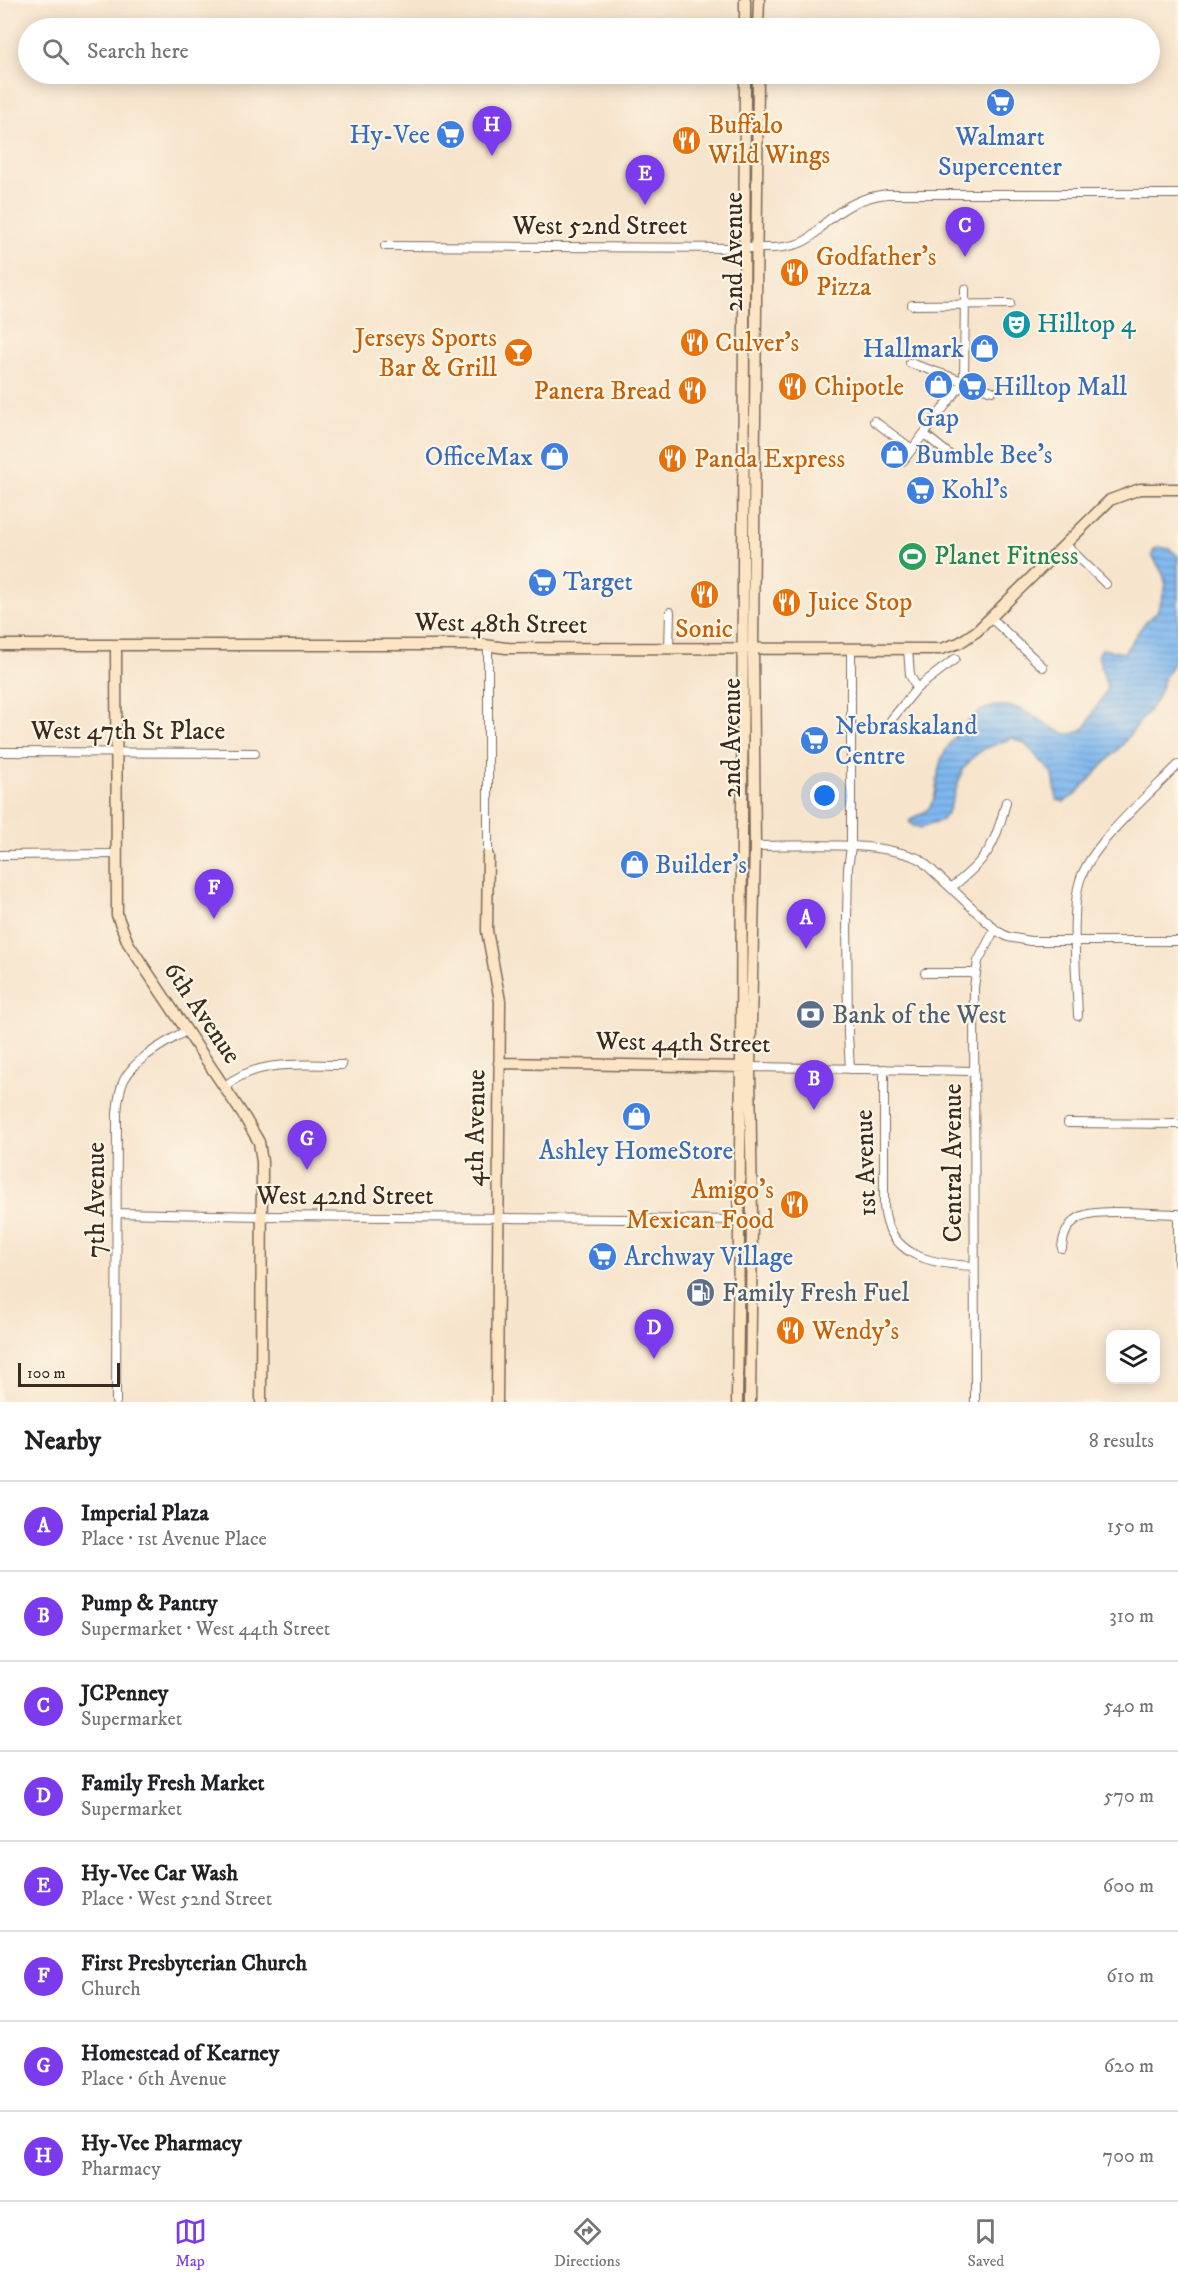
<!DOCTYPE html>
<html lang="en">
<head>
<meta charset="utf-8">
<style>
	:root { --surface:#fff; --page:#f6f6f6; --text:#202124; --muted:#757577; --line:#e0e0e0; --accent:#7c3aed }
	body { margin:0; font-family:"IM FELL DW Pica",serif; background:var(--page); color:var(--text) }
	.controls { position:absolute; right:18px; bottom:18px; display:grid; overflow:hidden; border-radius:12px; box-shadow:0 3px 15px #0003 }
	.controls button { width:54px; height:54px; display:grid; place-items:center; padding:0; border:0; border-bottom:2px solid var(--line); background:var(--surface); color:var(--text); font:30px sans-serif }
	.scale { position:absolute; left:18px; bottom:15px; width:102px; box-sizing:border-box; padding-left:6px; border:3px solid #3b2a1e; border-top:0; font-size:16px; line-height:21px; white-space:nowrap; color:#3b2a1e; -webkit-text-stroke:4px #fcf5e5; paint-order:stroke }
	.you { position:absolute; left:825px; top:796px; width:21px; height:21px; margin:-15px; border:4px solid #fff; border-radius:50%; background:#1a73e8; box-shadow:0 0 0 9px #1a73e833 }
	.badge { display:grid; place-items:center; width:39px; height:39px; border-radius:50%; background:var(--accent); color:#fff; font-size:20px; font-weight:700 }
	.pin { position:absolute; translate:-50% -50px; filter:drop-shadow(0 2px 3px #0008) }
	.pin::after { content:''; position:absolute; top:32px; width:21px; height:18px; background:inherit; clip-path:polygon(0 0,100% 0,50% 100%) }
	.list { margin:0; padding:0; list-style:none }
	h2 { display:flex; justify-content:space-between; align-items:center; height:78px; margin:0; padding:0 24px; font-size:26px }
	h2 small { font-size:20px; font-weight:400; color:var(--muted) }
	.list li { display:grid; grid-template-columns:39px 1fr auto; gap:18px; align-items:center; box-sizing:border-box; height:90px; padding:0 24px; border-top:2px solid var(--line) }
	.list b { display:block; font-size:22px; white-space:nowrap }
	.list p { margin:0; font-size:20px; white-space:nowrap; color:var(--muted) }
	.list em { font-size:20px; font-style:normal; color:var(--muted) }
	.icon { flex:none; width:33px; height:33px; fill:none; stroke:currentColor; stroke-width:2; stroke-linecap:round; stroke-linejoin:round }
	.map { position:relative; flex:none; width:1178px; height:1402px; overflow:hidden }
	.search { position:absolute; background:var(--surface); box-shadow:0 3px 15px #0003; left:18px; right:18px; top:18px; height:66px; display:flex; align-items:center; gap:15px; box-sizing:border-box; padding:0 21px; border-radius:33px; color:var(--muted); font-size:22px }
	.sheet { height:798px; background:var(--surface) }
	nav { display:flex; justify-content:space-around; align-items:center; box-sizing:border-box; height:84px; border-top:2px solid var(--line); background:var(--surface); font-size:16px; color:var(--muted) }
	nav a { display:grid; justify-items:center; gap:3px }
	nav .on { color:var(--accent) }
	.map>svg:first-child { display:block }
	.water { fill:url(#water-rules); stroke:#5d7187; stroke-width:1.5 }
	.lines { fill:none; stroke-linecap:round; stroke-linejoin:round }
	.street-casing { stroke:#7d6b5b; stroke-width:10 }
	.secondary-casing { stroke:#7d6b5b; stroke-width:13 }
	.street { stroke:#fff; stroke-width:8 }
	.secondary { stroke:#fce5c4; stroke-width:10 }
	.labels { text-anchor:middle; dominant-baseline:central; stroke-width:4.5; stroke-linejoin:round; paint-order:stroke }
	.food-label { font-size:26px; fill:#c56008; stroke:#fcf5e5; text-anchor:start }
	.shop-label { font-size:26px; fill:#366cbe; stroke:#fcf5e5; text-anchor:start }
	.street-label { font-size:26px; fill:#3b2a1e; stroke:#fcf5e5 }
	.culture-label { font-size:26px; fill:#0d838f; stroke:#fcf5e5; text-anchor:start }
	.leisure-label { font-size:26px; fill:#27864d; stroke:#fcf5e5; text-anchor:start }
	.service-label { font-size:26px; fill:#4e5e75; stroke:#fcf5e5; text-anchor:start }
</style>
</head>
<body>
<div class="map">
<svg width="1178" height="1402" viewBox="0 0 1178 1402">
	<defs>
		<pattern id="water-rules" width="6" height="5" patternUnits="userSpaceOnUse" patternTransform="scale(1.5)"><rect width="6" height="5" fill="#7fb8f0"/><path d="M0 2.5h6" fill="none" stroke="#6996c2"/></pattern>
	</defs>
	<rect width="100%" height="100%" fill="#fcf5e5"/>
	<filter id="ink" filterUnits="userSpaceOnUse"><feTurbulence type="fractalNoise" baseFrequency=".0167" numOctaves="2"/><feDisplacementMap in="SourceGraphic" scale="12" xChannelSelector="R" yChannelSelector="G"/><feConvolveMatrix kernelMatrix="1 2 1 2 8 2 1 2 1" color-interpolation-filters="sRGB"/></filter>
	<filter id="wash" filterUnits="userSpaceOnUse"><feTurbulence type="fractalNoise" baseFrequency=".008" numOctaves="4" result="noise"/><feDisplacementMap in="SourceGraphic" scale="24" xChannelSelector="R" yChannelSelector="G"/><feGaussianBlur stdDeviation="1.35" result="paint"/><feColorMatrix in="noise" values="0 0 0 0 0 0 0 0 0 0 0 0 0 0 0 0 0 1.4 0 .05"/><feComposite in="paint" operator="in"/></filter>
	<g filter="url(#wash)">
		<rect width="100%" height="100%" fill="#f7e4cc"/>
		<path class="water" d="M1160,547L1170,549L1178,556V654L1165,677L1156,701L1122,745L1075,795L1064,802L1057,800L1053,774L1024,743L1012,738L984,749L973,757L963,769L949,810L942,820L921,828L912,825L909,821C915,817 923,813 928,809C938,799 936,777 940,764C944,747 969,715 985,709C1031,691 1058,754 1085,727C1089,723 1091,716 1094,711C1099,703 1104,696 1107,687L1098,655L1102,649L1124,653L1143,625L1157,612L1163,596L1166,585L1163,574L1152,555L1154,549Z"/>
	</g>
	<g filter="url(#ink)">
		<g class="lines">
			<defs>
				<path id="street" d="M385,246L744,248C764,248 792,250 808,239C815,235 820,228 825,223C845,206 862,197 887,194H1178
					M912,305L1010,304
					M910,363L992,391
					M874,421L912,449
					M924,434L949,454
					M903,461L964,381L965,289
					M1065,544L1106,584
					M991,618L1043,667
					M669,649L670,612
					M908,649L910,675L917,688
					M891,720L917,688L955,659
					M0,752L255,753
					M755,846C804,846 875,840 920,859L997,931L1008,937L1030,941H1178
					M0,855L117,854
					M488,856V645
					M951,888C987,859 995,847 1006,802
					M925,973H976
					M1078,1016C1077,982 1069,903 1082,875C1098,838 1149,795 1178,765
					M750,1067L974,1071
					M850,1069L848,1035L847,917L848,868L851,847V649
					M884,1069V1206C888,1257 932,1264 974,1266
					M225,1086C258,1059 302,1065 342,1065
					M1068,1123L1178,1124
					M117,1213L262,1216L752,1220
					M1178,1220V1263
					M1062,1248C1063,1236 1068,1223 1080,1217C1097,1208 1156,1214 1178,1214
					M116,1402L117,1113C118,1102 119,1090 124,1080C136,1057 166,1043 187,1030
					M975,1402L974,987L978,961L995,929"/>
				<path id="secondary" d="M745,28V0
					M758,28L759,0
					M0,645H484L506,648L941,649L959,643L977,631L1110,500L1140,489H1178
					M116,645L117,915L128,943L245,1118L259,1142L262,1162L261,1402
					M488,856L487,931L500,1001L497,1402
					M499,1063L747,1067
					M737,1402L741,1067L745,74
					M750,1402L752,1220L750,1067L755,846L753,649L758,74"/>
			</defs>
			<use href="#street" class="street-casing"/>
			<use href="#secondary" class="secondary-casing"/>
			<use href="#street" class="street"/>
			<use href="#secondary" class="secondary"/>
		</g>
	</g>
	<defs>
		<symbol id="supermarket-disc" viewBox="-11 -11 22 22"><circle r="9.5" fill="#3f7fe0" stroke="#fcf5e5"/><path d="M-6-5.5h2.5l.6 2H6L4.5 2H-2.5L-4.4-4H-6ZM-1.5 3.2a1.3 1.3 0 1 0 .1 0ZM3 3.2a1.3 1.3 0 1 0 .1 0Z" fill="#fff"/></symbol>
		<symbol id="restaurant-disc" viewBox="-11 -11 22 22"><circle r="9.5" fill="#e8710a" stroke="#fcf5e5"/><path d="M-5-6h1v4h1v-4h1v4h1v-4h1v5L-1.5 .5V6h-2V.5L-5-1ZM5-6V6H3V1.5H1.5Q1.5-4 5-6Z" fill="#fff"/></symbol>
		<symbol id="theatre-disc" viewBox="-11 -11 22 22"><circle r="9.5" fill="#0f9aa8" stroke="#fcf5e5"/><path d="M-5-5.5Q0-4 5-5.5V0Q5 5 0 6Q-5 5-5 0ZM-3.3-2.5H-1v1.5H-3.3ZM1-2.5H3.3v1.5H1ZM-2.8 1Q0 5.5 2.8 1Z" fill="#fff"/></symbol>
		<symbol id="shop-disc" viewBox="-11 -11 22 22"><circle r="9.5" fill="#3f7fe0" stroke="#fcf5e5"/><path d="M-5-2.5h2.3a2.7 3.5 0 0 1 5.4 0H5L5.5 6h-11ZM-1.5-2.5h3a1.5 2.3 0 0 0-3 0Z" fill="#fff"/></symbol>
		<symbol id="bar-disc" viewBox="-11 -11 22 22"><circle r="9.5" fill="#e8710a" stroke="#fcf5e5"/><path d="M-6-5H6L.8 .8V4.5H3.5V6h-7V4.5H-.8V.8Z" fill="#fff"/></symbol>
		<symbol id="stadium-disc" viewBox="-11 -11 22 22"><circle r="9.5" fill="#2e9e5b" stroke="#fcf5e5"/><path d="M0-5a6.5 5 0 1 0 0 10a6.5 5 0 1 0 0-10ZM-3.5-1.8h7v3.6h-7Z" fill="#fff"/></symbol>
		<symbol id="bank-disc" viewBox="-11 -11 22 22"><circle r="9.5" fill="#5c6f8a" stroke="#fcf5e5"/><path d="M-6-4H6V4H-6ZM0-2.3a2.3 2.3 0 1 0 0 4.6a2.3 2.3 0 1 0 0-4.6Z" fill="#fff"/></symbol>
		<symbol id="fuel-disc" viewBox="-11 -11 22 22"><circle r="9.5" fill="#5c6f8a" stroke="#fcf5e5"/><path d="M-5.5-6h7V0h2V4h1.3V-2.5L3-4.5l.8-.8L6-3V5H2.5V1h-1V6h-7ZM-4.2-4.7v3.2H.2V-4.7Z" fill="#fff"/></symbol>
	</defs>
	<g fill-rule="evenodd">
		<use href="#supermarket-disc" x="984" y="86" width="33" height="33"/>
		<use href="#supermarket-disc" x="434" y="118" width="33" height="33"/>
		<use href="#restaurant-disc" x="670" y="124" width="33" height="33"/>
		<use href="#restaurant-disc" x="778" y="256" width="33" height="33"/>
		<use href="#theatre-disc" x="1000" y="308" width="33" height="33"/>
		<use href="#restaurant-disc" x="678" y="326" width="33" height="33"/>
		<use href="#shop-disc" x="968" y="332" width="33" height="33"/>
		<use href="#bar-disc" x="502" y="336" width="33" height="33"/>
		<use href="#shop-disc" x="922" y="368" width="33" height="33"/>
		<use href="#restaurant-disc" x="776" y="370" width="33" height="33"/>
		<use href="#supermarket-disc" x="956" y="370" width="33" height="33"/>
		<use href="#restaurant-disc" x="676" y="374" width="33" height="33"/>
		<use href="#shop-disc" x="878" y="438" width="33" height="33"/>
		<use href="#shop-disc" x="538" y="440" width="33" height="33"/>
		<use href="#restaurant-disc" x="656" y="442" width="33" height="33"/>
		<use href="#supermarket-disc" x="904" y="474" width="33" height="33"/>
		<use href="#stadium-disc" x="896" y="540" width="33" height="33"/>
		<use href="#supermarket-disc" x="526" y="566" width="33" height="33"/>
		<use href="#restaurant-disc" x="688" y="578" width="33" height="33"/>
		<use href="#restaurant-disc" x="770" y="586" width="33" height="33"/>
		<use href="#supermarket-disc" x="798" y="724" width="33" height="33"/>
		<use href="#shop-disc" x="618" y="848" width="33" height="33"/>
		<use href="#bank-disc" x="794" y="998" width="33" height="33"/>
		<use href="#shop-disc" x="620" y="1100" width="33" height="33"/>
		<use href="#restaurant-disc" x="778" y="1188" width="33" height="33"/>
		<use href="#supermarket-disc" x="586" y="1240" width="33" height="33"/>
		<use href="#fuel-disc" x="684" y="1276" width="33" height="33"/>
		<use href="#restaurant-disc" x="774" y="1314" width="33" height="33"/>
	</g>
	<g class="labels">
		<g class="food-label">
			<text x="708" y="125">Buffalo<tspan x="708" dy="30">Wild Wings</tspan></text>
			<text x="816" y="257">Godfather's<tspan x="816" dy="30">Pizza</tspan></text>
			<text x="497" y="338" text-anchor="end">Jerseys Sports<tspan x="497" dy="30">Bar &amp; Grill</tspan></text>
			<text x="715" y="343">Culver's</text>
			<text x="814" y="387">Chipotle</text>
			<text x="671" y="391" text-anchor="end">Panera Bread</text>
			<text x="694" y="459">Panda Express</text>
			<text x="808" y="602">Juice Stop</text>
			<text x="704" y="629" text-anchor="middle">Sonic</text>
			<text x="774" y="1190" text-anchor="end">Amigo's<tspan x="774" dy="30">Mexican Food</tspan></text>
			<text x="812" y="1331">Wendy's</text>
		</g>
		<g class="shop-label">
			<text x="430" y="135" text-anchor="end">Hy-Vee</text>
			<text x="1000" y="137" text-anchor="middle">Walmart<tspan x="1000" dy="30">Supercenter</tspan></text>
			<text x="964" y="349" text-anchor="end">Hallmark</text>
			<text x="993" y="387">Hilltop Mall</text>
			<text x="938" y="418" text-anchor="middle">Gap</text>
			<text x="915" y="455">Bumble Bee's</text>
			<text x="533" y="457" text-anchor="end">OfficeMax</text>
			<text x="941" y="490">Kohl's</text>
			<text x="563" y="582">Target</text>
			<text x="835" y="726">Nebraskaland<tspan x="835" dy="30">Centre</tspan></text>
			<text x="655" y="865">Builder's</text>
			<text x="636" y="1151" text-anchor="middle">Ashley HomeStore</text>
			<text x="624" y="1257">Archway Village</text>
		</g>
		<g class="street-label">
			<text x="600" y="226">West 52nd Street</text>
			<text transform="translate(734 252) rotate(-90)">2nd Avenue</text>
			<text transform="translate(501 624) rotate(1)">West 48th Street</text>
			<text x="128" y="731">West 47th St Place</text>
			<text transform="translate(732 738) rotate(-90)">2nd Avenue</text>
			<text transform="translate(202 1013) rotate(56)">6th Avenue</text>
			<text transform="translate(683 1043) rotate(1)">West 44th Street</text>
			<text transform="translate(476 1128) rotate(-89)">4th Avenue</text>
			<text transform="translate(866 1163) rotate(-92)">1st Avenue</text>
			<text transform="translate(953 1163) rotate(-90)">Central Avenue</text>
			<text x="345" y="1196">West 42nd Street</text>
			<text transform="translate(96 1200) rotate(-90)">7th Avenue</text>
		</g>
		<g class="culture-label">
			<text x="1037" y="324">Hilltop 4</text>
		</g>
		<g class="leisure-label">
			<text x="934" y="556">Planet Fitness</text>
		</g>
		<g class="service-label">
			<text x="832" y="1015">Bank of the West</text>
			<text x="722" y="1293">Family Fresh Fuel</text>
		</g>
	</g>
</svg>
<div class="controls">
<button><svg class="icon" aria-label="layers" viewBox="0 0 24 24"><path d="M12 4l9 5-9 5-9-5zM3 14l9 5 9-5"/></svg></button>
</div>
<div class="scale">100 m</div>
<div class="you"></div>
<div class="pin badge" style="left:806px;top:949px">A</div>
<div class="pin badge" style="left:814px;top:1110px">B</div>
<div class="pin badge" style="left:965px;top:257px">C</div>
<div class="pin badge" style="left:654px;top:1359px">D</div>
<div class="pin badge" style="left:645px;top:205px">E</div>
<div class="pin badge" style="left:214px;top:919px">F</div>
<div class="pin badge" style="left:307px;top:1170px">G</div>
<div class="pin badge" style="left:492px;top:156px">H</div>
<div class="search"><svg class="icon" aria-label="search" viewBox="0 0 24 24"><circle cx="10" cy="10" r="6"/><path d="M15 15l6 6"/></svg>Search here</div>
</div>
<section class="sheet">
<h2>Nearby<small>8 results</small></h2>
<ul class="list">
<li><span class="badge">A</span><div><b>Imperial Plaza</b><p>Place · 1st Avenue Place</p></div><em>150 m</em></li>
<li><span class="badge">B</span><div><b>Pump &amp; Pantry</b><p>Supermarket · West 44th Street</p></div><em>310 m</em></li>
<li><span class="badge">C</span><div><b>JCPenney</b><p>Supermarket</p></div><em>540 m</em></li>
<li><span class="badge">D</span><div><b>Family Fresh Market</b><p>Supermarket</p></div><em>570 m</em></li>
<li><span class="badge">E</span><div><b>Hy-Vee Car Wash</b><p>Place · West 52nd Street</p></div><em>600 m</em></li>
<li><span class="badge">F</span><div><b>First Presbyterian Church</b><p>Church</p></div><em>610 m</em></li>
<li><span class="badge">G</span><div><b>Homestead of Kearney</b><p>Place · 6th Avenue</p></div><em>620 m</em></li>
<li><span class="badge">H</span><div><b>Hy-Vee Pharmacy</b><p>Pharmacy</p></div><em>700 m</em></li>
</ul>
</section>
<nav>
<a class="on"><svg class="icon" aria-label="map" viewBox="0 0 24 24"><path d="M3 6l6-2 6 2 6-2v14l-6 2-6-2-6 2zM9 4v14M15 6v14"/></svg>Map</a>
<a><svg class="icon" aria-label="directions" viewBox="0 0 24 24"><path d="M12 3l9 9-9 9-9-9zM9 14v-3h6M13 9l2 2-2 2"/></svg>Directions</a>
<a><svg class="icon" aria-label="saved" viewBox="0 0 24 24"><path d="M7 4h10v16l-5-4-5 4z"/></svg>Saved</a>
</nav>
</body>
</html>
